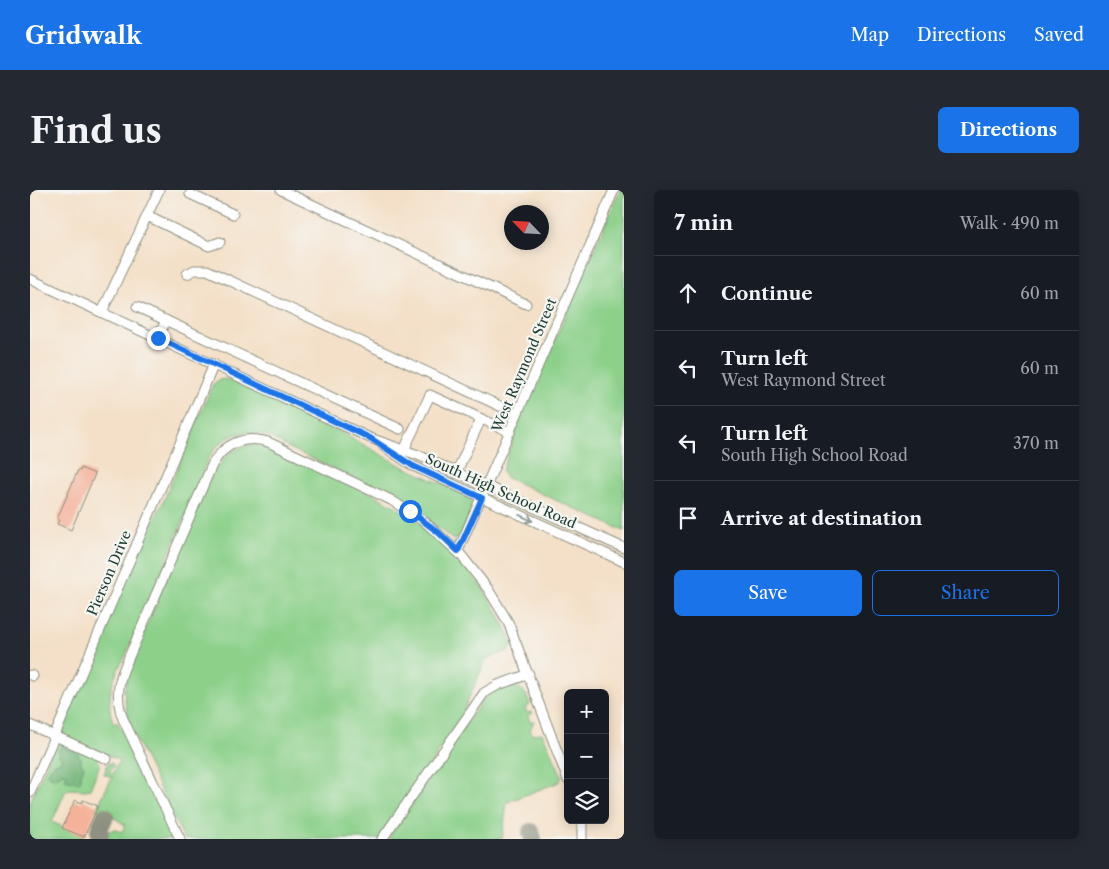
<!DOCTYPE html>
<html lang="en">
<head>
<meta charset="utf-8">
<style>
	:root { --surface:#171b24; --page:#242831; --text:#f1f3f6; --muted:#9ea1a6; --line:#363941; --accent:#1a73e8 }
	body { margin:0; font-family:"Libre Caslon Text",serif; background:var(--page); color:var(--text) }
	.controls { position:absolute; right:15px; bottom:15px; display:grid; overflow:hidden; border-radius:8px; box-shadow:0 2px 12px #0003 }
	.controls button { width:45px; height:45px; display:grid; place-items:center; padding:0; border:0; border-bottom:1px solid var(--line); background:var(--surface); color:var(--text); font:25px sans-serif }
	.compass { position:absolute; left:474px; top:15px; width:45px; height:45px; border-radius:50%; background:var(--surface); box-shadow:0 2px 12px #0003; rotate:295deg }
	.stop { position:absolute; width:15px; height:15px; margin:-11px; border:4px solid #1a73e8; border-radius:50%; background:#fff }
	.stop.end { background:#1a73e8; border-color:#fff; box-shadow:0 1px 5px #0008 }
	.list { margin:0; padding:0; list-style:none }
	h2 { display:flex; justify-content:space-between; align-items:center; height:65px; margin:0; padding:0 20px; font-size:21px }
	h2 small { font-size:16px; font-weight:400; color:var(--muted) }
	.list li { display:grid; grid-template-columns:32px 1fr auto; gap:15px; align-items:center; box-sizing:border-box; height:75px; padding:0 20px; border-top:1px solid var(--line) }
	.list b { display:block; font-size:19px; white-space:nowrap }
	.list p { margin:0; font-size:16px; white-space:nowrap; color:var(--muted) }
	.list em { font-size:16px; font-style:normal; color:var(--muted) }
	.actions { display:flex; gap:10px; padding:15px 20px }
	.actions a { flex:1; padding:11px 0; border:1px solid var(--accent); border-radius:8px; text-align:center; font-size:18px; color:var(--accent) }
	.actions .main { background:var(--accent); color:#fff }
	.icon { flex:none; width:28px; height:28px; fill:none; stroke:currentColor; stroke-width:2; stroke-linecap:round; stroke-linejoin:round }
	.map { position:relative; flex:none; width:594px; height:649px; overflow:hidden; border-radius:8px }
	header { display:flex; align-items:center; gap:30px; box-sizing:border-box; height:70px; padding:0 25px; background:var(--accent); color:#fff }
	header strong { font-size:24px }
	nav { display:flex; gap:28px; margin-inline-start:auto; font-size:18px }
	.intro { display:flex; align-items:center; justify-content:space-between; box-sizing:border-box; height:120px; padding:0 30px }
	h1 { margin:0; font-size:35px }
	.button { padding:12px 22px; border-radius:8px; background:var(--accent); color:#fff; font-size:18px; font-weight:700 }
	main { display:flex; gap:30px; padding:0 30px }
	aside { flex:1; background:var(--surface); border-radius:8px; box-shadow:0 2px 12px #0003 }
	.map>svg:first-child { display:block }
	.green { fill:#8cd08a; stroke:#56865f }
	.forest { fill:#71b276; stroke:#487855 }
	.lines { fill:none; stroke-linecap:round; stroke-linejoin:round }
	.taxiway { stroke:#8a8e7e; stroke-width:18 }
	.building { fill:#f5b199 }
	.minor-casing { stroke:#8a8e7e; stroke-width:11 }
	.minor { stroke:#fff; stroke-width:9 }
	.oneway { stroke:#8f9e9a }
	.route { stroke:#1a73e8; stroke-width:6 }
	.labels { text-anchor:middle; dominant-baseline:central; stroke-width:4.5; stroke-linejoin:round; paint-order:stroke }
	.street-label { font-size:14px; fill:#1f3d34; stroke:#f6f6f2 }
</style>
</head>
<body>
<header>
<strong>Gridwalk</strong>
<nav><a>Map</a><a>Directions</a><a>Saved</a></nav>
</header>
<div class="intro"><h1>Find us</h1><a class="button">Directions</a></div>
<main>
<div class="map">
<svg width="594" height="649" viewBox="0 0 594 649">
	<rect width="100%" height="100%" fill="#f6f6f2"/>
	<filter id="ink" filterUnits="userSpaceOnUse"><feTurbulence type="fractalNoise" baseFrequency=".02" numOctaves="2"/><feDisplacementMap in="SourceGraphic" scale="10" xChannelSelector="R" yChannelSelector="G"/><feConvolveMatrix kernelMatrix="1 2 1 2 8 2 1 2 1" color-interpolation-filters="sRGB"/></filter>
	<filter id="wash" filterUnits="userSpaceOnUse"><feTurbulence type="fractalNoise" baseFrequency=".0096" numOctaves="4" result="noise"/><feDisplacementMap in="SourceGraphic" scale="20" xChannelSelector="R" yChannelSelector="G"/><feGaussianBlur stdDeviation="1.12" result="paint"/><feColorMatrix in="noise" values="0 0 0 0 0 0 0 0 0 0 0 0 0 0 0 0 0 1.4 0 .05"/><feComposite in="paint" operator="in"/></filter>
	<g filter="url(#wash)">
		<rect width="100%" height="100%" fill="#f4e0c8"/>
		<path class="green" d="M590,0H594V341L475,287L472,281L490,230Z
			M197,189L305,239L372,276L438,306L442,311V317L431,345L423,350L392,325L363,307L255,256C217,229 181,245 171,289L95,467C83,484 74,514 84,534L87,532L101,555L146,649H78L77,645L78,642L84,639L92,642L95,635L80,625V622L78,621L76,624L66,620L82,587L74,584L78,573L80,574L81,572L84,576L79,582L83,584L89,570L35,547L32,539L114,347L132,315L183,194L189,190Z
			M218,255C244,255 270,271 292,281C313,291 334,299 354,310C413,342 457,393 483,454L480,460L456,469L434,519L437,521L349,649H154L103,543L96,517L94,501L102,470L179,291C190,273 197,260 218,255Z
			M479,496C493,496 496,503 500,515L495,518L497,523L502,522L503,523L498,526L500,532L504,531L500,540L502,544L512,543L532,586L529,592L477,612L472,649H358L452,511L461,502Z
			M31,552L67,567L70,574L60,599L56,600L40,599L35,602L22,632L53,646L52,649H0V612L24,557Z"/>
		<path class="forest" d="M32,557L47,563L51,568V573L54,577L51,584V590L48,593L35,589L37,584L33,583L25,588L20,586L18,583L25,573L30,572L32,568L28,565L29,558Z"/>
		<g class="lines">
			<path class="taxiway" d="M501,642L503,649
				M70,649L69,640L75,626"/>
		</g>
		<g id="blocks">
			<path class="building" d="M51,278L65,284L41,340L27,334L29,330L27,329L48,280L50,281Z
				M45,610L52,613L53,610L68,616L54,647L32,638Z"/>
		</g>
	</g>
	<g filter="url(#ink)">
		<use href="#blocks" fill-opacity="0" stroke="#8a8e7e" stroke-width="1"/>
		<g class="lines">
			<defs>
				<path id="minor" d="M251,0L496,114
					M160,4L203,24
					M117,26L179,56L190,52
					M157,84L164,80H177L487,224
					M0,89L340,248L388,265L594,358
					M107,117L370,239
					M72,122L129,0
					M128,148L136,130
					M353,256L383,276L594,372
					M374,260L400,205L480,242
					M426,283L451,229
					M428,361L584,0
					M0,485L3,486
					M0,535L77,569
					M0,603L184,174
					M552,630V649
					M150,649L93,529C86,511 87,494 95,476L182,275C194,253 215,245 238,252L361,310L395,332L431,365L458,399L478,432L538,590
					M352,649L454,503L468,495L499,484"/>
			</defs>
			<use href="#minor" class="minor-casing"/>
			<use href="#minor" class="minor"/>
		</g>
		<defs><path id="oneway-shaft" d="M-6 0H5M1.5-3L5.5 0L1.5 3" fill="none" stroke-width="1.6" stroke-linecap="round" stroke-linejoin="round" transform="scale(1.25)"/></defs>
		<use class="oneway" href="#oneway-shaft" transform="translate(496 328) rotate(24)"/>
	</g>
	<g class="lines" filter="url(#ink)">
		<path class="route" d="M128,148L340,248L383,276L452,308L428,361L408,342L380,321"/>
	</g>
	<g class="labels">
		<g class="street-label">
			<text transform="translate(494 175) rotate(-67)">West Raymond Street</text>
			<text transform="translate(471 301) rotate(24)">South High School Road</text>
			<text transform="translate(79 383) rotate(-67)">Pierson Drive</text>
		</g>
	</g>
</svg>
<div class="controls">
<button>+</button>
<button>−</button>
<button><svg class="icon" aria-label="layers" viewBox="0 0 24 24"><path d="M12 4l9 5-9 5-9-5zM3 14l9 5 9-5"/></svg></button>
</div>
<svg class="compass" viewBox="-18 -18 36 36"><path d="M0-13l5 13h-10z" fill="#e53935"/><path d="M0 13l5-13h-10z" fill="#9ea1a6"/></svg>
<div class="stop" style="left:380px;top:321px"></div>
<div class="stop end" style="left:128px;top:148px"></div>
</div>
<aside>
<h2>7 min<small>Walk · 490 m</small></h2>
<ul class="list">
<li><svg class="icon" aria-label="ahead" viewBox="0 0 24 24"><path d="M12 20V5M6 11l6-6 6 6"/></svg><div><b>Continue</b></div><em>60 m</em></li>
<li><svg class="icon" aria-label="left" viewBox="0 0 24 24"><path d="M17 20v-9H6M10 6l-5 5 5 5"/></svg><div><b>Turn left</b><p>West Raymond Street</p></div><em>60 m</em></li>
<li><svg class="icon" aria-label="left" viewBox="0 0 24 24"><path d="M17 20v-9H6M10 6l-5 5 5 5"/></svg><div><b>Turn left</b><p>South High School Road</p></div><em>370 m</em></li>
<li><svg class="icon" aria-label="arrive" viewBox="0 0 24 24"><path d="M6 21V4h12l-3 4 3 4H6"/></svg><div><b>Arrive at destination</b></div></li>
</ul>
<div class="actions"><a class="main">Save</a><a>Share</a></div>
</aside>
</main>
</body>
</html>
